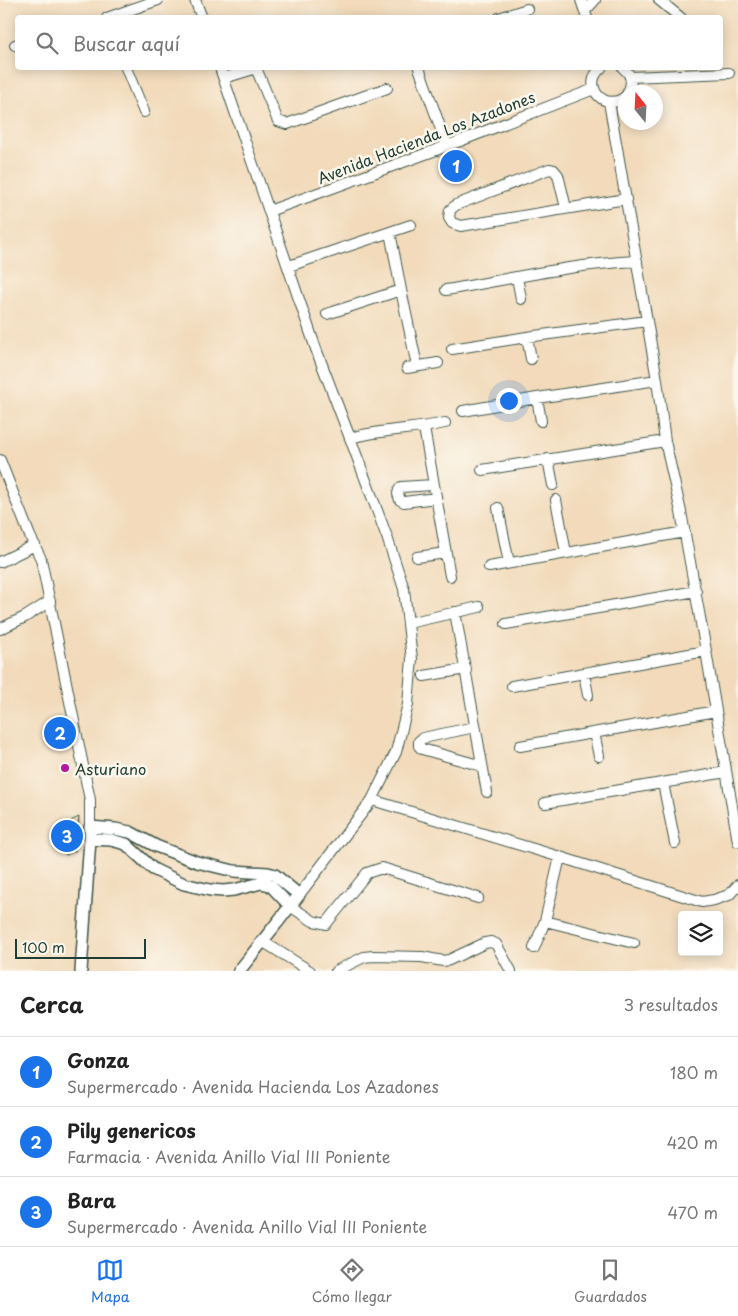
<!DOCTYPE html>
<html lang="es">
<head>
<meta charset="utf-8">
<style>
	:root { --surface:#fff; --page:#f2f2f2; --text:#222; --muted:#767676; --line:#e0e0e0; --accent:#1a73e8 }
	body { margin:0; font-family:"Playpen Sans",sans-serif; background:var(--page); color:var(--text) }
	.controls { position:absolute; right:15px; bottom:15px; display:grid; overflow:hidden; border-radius:5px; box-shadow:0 2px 12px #0003 }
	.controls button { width:45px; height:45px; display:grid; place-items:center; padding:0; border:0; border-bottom:1px solid var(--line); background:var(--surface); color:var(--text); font:25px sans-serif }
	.compass { position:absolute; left:618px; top:85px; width:45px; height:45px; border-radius:50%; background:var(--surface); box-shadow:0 2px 12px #0003; rotate:342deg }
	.scale { position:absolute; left:15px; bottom:12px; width:131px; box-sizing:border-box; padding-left:5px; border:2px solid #1f3d34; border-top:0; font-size:14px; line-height:18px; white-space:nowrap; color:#1f3d34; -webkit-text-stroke:4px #fbf7ec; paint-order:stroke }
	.you { position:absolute; left:508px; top:400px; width:18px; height:18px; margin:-12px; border:4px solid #fff; border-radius:50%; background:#1a73e8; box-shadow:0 0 0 8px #1a73e833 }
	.badge { display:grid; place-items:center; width:32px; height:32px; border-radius:50%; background:var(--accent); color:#fff; font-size:16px; font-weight:700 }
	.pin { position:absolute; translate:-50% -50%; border:2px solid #fff; box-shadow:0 1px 5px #0006 }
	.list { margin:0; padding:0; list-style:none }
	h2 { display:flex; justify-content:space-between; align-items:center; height:65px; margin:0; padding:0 20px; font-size:21px }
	h2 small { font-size:16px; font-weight:400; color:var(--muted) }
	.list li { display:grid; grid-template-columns:32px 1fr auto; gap:15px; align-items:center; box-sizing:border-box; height:70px; padding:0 20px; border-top:1px solid var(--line) }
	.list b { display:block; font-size:19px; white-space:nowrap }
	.list p { margin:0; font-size:16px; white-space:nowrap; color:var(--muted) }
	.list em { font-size:16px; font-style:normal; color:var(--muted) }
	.icon { flex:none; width:28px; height:28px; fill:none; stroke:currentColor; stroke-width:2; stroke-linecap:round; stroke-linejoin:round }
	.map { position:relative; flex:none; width:738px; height:971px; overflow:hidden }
	.search { position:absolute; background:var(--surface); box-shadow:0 2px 12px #0003; left:15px; right:15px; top:15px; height:55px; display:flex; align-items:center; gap:12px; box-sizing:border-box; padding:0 18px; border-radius:5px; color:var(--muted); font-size:19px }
	.sheet { height:275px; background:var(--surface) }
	nav { display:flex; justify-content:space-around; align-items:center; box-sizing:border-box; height:70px; border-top:1px solid var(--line); background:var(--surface); font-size:14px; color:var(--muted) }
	nav a { display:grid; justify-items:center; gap:2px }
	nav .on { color:var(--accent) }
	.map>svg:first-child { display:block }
	.building { fill:url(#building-cross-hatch) }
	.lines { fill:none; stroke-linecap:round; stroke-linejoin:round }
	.minor-casing { stroke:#3f5548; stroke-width:12 }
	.tertiary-casing { stroke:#3f5548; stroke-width:14 }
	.minor { stroke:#fff; stroke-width:10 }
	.tertiary { stroke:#fff; stroke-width:11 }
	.poi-dot { fill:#b5179e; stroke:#fbf7ec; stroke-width:2 }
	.labels { text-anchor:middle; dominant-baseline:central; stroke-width:5; stroke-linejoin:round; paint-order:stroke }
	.street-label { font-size:15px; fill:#1f3d34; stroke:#fbf7ec }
	.poi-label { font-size:15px; fill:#1f3d34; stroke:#fbf7ec; text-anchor:start }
</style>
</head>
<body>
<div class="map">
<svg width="738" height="971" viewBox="0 0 738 971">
	<defs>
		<pattern id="building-cross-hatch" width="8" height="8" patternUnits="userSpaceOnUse" patternTransform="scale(1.25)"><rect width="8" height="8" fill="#d9a373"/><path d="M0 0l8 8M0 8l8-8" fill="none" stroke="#af865f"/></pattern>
	</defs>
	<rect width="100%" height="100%" fill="#fbf7ec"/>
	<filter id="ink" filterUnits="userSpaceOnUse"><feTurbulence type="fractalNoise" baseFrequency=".02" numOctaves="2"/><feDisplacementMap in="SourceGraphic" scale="10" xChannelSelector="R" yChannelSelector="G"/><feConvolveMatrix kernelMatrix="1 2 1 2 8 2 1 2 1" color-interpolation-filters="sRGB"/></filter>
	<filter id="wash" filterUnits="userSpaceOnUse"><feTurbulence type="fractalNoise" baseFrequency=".0096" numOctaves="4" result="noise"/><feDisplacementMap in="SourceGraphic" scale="20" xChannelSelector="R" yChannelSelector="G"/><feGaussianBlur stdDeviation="1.12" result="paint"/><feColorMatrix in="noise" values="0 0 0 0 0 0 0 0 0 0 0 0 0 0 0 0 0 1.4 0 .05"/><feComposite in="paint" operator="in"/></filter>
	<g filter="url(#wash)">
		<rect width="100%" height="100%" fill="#f2daba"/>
		<g id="blocks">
			<path class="building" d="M79,817L75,851L66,855L54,829Z"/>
		</g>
	</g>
	<g filter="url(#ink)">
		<use href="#blocks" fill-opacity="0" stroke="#3f5548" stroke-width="1"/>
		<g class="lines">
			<defs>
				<path id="minor" d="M195,0L202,18
					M581,0L587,18
					M659,0L681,18
					M585,11L595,0
					M107,18L158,0
					M499,18L527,9
					M15,45L18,44
					M126,68L144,112
					M220,68L316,349L350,438L387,537L404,589L412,659L408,704L396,752L372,800L299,895
					M256,68L278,121L287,124L387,88
					M419,68L447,146
					M601,68C580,86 606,114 626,96
					M623,68C631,74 633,83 628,92
					M630,77L729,73
					M224,78L257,68
					M609,102L647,321L657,380L665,441L681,512L706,651L738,842
					M566,208L558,175L554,170L549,169L456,205L450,210L449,218L452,223L461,226L626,199
					M269,211L447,146L594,89
					M390,232L401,290L417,366
					M289,266L411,225
					M517,277L521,299
					M446,290C509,279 573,264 637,261
					M327,314L401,290
					M527,337L531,359
					M452,349L527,337L647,321
					M407,368L438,363
					M537,398L541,421
					M463,411L537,398L657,380
					M424,428L450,576
					M350,438C381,429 414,430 445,423
					M548,459L553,485
					M0,460L30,536L41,559L90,800V827
					M482,470L665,441
					M433,485L401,487L399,490L398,494L400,500L404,502L436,498
					M556,500L566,553
					M498,508L509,563
					M417,557L446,553
					M0,562L35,545
					M489,567L685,532
					M455,612L487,792
					M408,623L479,607
					M506,624L696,591
					M0,629L25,617L50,601
					M584,673L588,695
					M424,676L466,669
					M512,686L706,651
					M475,727L423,738L419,741V746L422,749L482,766
					M594,733L599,756
					M520,746L716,711
					M663,783L675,843
					M372,800L560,857L702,902L714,900L729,895L738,885
					M545,803L726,772
					M290,906L313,921L326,924L367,873L382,868L478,898
					M545,921L634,943
					M262,941L310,971
					M534,948L545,921L560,857
					M336,971L364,957L373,956L422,957L443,961L449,960L485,943L491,942L496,944L511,971"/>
				<path id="tertiary" d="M90,839L111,840L126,844L153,869L184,884L210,890L223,891L234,890L261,883L267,884L271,886L290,906
					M81,971L90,839V827L115,829L130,832L156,846L197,862L234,871L268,873L275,875L299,895L239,971"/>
			</defs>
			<use href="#minor" class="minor-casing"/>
			<use href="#tertiary" class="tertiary-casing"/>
			<use href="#minor" class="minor"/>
			<use href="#tertiary" class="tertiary"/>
		</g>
	</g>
	<circle class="poi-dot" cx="65" cy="768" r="5"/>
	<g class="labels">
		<g class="street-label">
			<text transform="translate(426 137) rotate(-21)">Avenida Hacienda Los Azadones</text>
		</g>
		<g class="poi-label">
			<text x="75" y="768">Asturiano</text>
		</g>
	</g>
</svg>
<div class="controls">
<button><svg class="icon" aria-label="layers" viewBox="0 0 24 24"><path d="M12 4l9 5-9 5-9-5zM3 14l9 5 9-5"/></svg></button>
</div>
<svg class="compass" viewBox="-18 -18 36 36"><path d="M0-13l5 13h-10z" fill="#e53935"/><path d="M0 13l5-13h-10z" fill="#767676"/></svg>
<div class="scale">100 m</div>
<div class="you"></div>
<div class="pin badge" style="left:456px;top:166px">1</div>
<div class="pin badge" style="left:60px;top:733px">2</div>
<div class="pin badge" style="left:67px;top:836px">3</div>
<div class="search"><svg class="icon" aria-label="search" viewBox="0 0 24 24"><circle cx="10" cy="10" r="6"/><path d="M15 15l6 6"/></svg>Buscar aquí</div>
</div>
<section class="sheet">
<h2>Cerca<small>3 resultados</small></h2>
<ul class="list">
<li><span class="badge">1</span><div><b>Gonza</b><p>Supermercado · Avenida Hacienda Los Azadones</p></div><em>180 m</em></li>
<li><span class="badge">2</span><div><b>Pily genericos</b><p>Farmacia · Avenida Anillo Vial III Poniente</p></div><em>420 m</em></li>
<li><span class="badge">3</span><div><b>Bara</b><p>Supermercado · Avenida Anillo Vial III Poniente</p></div><em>470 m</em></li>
</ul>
</section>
<nav>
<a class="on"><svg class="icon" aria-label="map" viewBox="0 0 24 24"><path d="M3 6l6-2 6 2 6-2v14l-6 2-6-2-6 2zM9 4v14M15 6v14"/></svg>Mapa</a>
<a><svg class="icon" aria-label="directions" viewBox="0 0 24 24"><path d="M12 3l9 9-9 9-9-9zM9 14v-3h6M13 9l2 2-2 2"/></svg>Cómo llegar</a>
<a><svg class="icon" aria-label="saved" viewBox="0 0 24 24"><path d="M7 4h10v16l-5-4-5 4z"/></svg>Guardados</a>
</nav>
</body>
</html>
